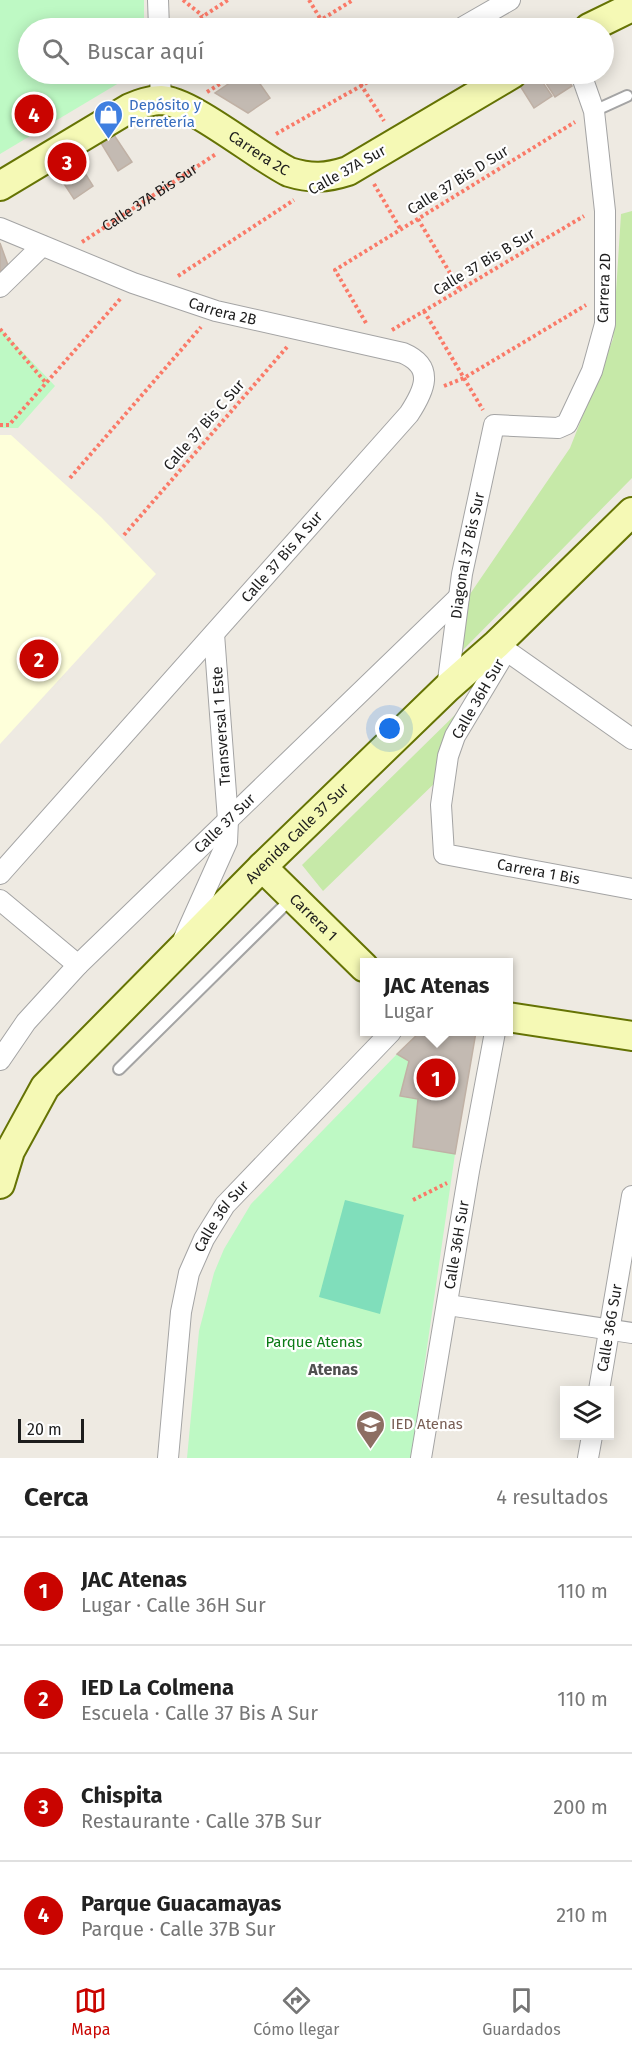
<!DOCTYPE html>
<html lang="es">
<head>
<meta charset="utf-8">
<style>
	:root { --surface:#fff; --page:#f2f2f2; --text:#222; --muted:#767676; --line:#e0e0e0; --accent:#c90400 }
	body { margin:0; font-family:"Fira Sans",sans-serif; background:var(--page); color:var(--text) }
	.controls { position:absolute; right:18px; bottom:18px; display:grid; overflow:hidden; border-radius:0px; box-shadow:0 3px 15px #0003 }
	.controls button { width:54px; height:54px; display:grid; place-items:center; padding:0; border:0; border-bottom:2px solid var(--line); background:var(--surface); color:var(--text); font:30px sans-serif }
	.scale { position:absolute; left:18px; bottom:15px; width:66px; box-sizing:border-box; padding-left:6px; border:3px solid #1d1d1d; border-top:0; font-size:16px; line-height:21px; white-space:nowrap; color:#1d1d1d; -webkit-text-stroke:4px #fff; paint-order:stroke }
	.you { position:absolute; left:390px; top:729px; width:21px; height:21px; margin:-15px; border:4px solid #fff; border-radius:50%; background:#1a73e8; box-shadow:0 0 0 9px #1a73e833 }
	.badge { display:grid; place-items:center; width:39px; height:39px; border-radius:50%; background:var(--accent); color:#fff; font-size:20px; font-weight:700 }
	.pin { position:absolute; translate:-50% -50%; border:3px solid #fff; box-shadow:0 2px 6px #0006 }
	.popup { position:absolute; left:360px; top:958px; width:153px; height:78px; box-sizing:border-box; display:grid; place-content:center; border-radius:0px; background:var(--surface); filter:drop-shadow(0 2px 4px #0005); font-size:20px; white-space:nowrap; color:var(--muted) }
	.popup b { font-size:22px; color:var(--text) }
	.popup::after { content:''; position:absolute; left:50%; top:100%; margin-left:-12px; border:12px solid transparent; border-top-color:var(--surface) }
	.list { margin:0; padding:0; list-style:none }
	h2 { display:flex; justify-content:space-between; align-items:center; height:78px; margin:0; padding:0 24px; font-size:26px }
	h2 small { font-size:20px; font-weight:400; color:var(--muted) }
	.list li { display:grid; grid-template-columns:39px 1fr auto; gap:18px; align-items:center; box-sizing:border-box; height:108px; padding:0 24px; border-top:2px solid var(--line) }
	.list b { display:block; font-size:22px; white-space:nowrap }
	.list p { margin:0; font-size:20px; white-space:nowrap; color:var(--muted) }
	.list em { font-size:20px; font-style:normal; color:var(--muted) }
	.icon { flex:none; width:33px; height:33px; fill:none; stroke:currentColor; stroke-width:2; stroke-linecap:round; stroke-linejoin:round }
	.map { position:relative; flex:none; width:632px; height:1458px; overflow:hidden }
	.search { position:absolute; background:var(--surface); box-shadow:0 3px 15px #0003; left:18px; right:18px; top:18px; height:66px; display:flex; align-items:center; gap:15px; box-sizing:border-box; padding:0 21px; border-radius:33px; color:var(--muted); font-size:22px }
	.sheet { height:510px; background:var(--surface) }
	nav { display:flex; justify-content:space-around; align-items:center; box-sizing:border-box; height:84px; border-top:2px solid var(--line); background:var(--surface); font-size:16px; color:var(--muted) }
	nav a { display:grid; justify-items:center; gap:3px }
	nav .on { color:var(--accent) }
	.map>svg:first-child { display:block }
	.education { fill:#feffda }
	.grass { fill:#c6e9a8 }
	.park { fill:#bef9c4 }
	.pitch { fill:#80debb }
	.building { fill:#c3bab2; stroke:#c0b1a5; stroke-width:1.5 }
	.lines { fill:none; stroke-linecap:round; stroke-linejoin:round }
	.lane-casing { stroke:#a4a4a4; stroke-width:14 }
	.street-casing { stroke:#a4a4a4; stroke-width:22 }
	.secondary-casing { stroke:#657304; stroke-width:32 }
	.path { stroke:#fa7a68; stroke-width:4; stroke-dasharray:3 3; stroke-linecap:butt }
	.lane { stroke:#fff; stroke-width:10 }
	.street { stroke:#fff; stroke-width:20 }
	.secondary { stroke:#f5f9b5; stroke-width:28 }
	.labels { text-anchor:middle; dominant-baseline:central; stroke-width:4.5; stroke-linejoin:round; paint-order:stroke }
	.shop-label { font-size:15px; fill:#366cbe; stroke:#fff; text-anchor:start }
	.street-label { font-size:15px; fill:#1d1d1d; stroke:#fff }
	.park-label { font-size:15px; fill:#0b7a16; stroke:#fff }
	.education-label { font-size:15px; fill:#785e54; stroke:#fff; text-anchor:start }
	.neighbourhood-label { font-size:16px; font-weight:bold; fill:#505050; stroke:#fff }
</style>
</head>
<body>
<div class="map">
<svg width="632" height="1458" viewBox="0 0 632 1458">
	<rect width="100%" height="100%" fill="#eeeae2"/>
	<path class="education" d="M0,435H11L101,517L156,574L0,744Z"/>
	<path class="grass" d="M632,211V478L461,652L470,594L570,448L613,339L621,214Z
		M465,705L439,779L323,891L302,865Z"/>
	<path class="park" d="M0,0H144V28H28V74H134L0,154Z
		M0,328L55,386L18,428H0Z
		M397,1054L409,1061L401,1096L418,1099L413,1146L455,1154L411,1458H187L199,1331L214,1273L224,1249L251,1204Z"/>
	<path class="pitch" d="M345,1200L404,1215L380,1314L319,1297Z"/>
	<path class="building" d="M243,74H253L270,98L248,113L215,93Z
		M529,74H537L552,96L534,108L517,81Z
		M540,74H564L572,86L555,97Z
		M114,135L132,162L118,171L101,143Z
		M75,157L93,186L74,199L55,170Z
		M0,243L9,268L0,271Z
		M420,1032H476L455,1154L413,1147L418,1099L400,1096L409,1061L397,1054Z"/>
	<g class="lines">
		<defs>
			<path id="lane" d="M594,111L627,96
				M119,1069L292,898"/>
			<g id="street">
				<path d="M158,0L159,28"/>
				<path d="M463,27L510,0"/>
				<path d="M160,74L161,100"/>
				<path id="s2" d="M0,228L133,283L216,311L403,353C436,367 424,391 409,414L0,874"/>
				<path d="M0,287L42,246"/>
				<path d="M497,644L632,739"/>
				<path id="s3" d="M506,651L455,736L448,756L441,805L444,854L632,889"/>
				<path id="s4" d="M447,688L462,574L494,425L558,428L567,424L592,371L605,324V211L594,111L581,74"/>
				<path d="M0,900L78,965"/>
				<path d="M184,938L227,842L228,820L214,634"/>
				<path id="s5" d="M0,1060L26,1022L78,965L459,597"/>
				<path d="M448,1305L632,1333"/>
				<path id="s6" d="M599,1390L632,1196"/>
				<path id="s7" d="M168,1458L181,1312L189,1273L204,1239L225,1205L391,1032"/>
				<path id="s8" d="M421,1458L469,1171L495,1032"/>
				<path d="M588,1458L592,1436"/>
			</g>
			<g id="secondary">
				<path d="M589,28L632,7"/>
				<path id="s9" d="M0,186L130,108C140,104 150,100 161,100C191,101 258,157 289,172C312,179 326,178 348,171L512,74"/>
				<path id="s10" d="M262,867L364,967"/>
				<path d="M508,1017L632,1036"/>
				<path id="s11" d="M0,1184L10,1151L45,1087L262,867L447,688L497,644L632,512"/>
			</g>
		</defs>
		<use href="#lane" class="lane-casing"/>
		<use href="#street" class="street-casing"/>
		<use href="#secondary" class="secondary-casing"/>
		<g class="path">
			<path d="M183,0L203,16"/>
			<path d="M309,0L326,28"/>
			<path d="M185,28L228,0"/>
			<path d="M308,28L353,0"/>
			<path d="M354,74L384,121"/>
			<path d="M207,92L236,74"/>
			<path d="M276,134L382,74"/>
			<path d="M374,184L401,230"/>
			<path d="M418,219L460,290"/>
			<path id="s1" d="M82,242L216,154"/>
			<path d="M178,276L294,200"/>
			<path d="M424,311L483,410"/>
			<path d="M366,323L335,270L575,122"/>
			<path d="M0,329L46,383"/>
			<path d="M392,330L584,216"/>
			<path d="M444,386L464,378L586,305"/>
			<path d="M0,425H9L121,298"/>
			<path d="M70,478L201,327"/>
			<path d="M124,535L287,347"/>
			<path d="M413,1200L447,1183"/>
		</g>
		<use href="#lane" class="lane"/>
		<use href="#street" class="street"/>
		<use href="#secondary" class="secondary"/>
	</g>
	<defs>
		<symbol id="shop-pin" viewBox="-11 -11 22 30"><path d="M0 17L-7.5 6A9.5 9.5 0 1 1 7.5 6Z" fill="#3f7fe0" stroke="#fff"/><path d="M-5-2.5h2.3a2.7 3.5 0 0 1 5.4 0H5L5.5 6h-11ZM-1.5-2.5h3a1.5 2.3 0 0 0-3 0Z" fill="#fff"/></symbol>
		<symbol id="school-pin" viewBox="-11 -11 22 30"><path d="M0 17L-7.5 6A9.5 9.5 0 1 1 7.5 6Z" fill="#8d6e63" stroke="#fff"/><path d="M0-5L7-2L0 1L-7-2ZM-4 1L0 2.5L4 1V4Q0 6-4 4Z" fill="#fff"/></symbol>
	</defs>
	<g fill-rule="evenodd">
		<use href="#shop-pin" x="92" y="98" width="33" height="45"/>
		<use href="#school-pin" x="354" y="1408" width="33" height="45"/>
	</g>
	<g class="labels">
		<g class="shop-label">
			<text x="129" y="105">Depósito y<tspan x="129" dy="17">Ferretería</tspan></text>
		</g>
		<g class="street-label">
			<text stroke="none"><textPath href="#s9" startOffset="296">Carrera 2C</textPath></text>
			<text transform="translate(347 170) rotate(-29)">Calle 37A Sur</text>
			<text transform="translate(458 180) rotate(-32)">Calle 37 Bis D Sur</text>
			<text stroke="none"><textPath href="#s1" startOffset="81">Calle 37A Bis Sur</textPath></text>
			<text transform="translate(484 262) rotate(-31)">Calle 37 Bis B Sur</text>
			<text transform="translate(604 288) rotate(-88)">Carrera 2D</text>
			<text stroke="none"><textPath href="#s2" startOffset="238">Carrera 2B</textPath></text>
			<text transform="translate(204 425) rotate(-49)">Calle 37 Bis C Sur</text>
			<text stroke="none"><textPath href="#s4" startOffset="134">Diagonal 37 Bis Sur</textPath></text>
			<text transform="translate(282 557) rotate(-49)">Calle 37 Bis A Sur</text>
			<text transform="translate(478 699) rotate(-60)">Calle 36H Sur</text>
			<text transform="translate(221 726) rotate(-94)">Transversal 1 Este</text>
			<text stroke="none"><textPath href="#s5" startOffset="327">Calle 37 Sur</textPath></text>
			<text stroke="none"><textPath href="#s11" startOffset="465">Avenida Calle 37 Sur</textPath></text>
			<text stroke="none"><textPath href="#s3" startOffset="315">Carrera 1 Bis</textPath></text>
			<text stroke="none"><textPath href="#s10" startOffset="72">Carrera 1</textPath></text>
			<text stroke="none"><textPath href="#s7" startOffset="252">Calle 36I Sur</textPath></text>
			<text stroke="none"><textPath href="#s8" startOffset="216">Calle 36H Sur</textPath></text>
			<text stroke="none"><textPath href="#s6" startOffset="63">Calle 36G Sur</textPath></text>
		</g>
		<g class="park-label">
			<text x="314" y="1342">Parque Atenas</text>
		</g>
		<g class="education-label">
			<text x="391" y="1424">IED Atenas</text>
		</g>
		<g class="neighbourhood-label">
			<text x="333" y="1369">Atenas</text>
		</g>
	</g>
</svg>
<div class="controls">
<button><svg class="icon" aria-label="layers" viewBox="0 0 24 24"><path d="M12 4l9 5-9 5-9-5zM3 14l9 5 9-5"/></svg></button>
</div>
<div class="scale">20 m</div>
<div class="you"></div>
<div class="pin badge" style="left:436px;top:1078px">1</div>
<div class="popup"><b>JAC Atenas</b>Lugar</div>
<div class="pin badge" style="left:39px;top:659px">2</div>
<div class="pin badge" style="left:67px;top:162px">3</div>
<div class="pin badge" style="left:34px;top:114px">4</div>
<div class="search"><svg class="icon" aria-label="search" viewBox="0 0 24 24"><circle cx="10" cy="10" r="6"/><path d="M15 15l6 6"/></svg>Buscar aquí</div>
</div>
<section class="sheet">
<h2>Cerca<small>4 resultados</small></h2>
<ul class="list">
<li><span class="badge">1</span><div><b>JAC Atenas</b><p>Lugar · Calle 36H Sur</p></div><em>110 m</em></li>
<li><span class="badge">2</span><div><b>IED La Colmena</b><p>Escuela · Calle 37 Bis A Sur</p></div><em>110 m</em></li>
<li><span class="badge">3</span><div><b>Chispita</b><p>Restaurante · Calle 37B Sur</p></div><em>200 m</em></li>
<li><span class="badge">4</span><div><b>Parque Guacamayas</b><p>Parque · Calle 37B Sur</p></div><em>210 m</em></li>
</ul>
</section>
<nav>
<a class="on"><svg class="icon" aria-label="map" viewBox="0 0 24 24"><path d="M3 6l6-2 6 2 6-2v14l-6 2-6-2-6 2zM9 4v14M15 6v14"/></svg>Mapa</a>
<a><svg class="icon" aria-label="directions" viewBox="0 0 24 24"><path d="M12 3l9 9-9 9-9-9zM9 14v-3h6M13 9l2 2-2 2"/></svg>Cómo llegar</a>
<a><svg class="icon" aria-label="saved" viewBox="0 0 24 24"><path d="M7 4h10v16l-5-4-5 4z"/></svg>Guardados</a>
</nav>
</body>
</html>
